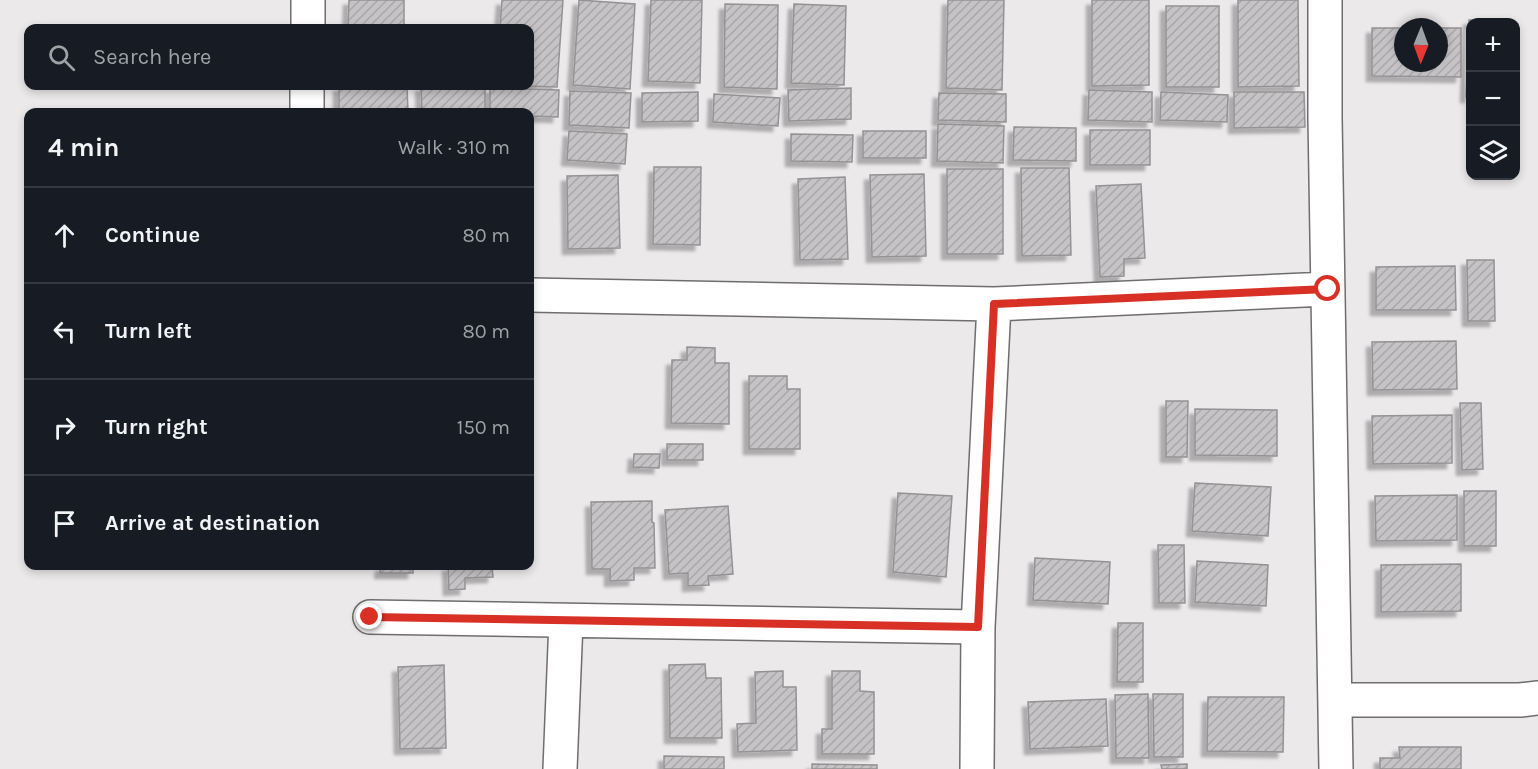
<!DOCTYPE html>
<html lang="en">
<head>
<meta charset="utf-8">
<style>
	:root { --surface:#171b24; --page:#20242c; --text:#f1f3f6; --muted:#9ea1a6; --line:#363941 }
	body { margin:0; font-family:Karla,sans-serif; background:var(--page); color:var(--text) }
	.controls { position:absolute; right:18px; top:18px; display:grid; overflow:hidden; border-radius:12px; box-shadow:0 3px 9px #0003 }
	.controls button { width:54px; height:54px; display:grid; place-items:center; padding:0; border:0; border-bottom:2px solid var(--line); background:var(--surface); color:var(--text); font:30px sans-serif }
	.compass { position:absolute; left:1394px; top:18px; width:54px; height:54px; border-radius:50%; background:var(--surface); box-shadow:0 3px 9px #0003; rotate:181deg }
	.stop { position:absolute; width:18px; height:18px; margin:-14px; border:4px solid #d93025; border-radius:50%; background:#fff }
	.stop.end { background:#d93025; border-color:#fff; box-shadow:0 2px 6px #0008 }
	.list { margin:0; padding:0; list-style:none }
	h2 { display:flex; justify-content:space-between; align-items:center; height:78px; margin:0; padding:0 24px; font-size:26px }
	h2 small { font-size:20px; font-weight:400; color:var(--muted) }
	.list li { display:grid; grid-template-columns:39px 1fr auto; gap:18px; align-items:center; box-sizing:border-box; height:96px; padding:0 24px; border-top:2px solid var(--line) }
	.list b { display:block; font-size:22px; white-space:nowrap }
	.list em { font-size:20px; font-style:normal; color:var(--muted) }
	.icon { flex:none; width:33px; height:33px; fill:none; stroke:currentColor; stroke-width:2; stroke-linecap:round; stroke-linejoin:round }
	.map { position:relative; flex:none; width:1538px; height:769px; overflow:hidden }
	.search { position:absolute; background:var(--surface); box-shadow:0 3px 9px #0003; left:24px; top:24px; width:510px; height:66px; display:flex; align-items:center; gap:15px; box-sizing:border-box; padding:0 21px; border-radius:12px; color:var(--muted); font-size:22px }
	.panel { position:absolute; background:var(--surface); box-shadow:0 3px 9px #0003; left:24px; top:108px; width:510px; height:462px; border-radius:12px }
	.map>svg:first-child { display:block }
	.building { fill:url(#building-hatch); stroke:#959294; stroke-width:1.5; filter:url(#shadow) }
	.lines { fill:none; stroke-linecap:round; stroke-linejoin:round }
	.minor-casing { stroke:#706d6f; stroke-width:36 }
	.minor { stroke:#fff; stroke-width:33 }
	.route { stroke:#d93025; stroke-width:8 }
</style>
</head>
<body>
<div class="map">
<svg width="1538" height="769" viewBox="0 0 1538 769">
	<defs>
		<pattern id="building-hatch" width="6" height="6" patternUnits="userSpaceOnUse" patternTransform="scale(1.5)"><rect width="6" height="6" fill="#c6c3c6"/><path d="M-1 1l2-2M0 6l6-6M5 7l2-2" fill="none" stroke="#a9a7a9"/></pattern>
		<filter id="shadow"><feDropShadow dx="-5.5" dy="5.5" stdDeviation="1.5" flood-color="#0004"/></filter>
	</defs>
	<rect width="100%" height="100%" fill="#ece9eb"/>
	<path class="building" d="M349,0H404V28H348Z
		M502,0H563L557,87L529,86L530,28H500Z
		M579,0L635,4L630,89L573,85Z
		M651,0H702L700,83L648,81Z
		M948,0H1004L1002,90L946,88Z
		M1092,0H1149V85L1092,86Z
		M1238,0H1298L1299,86L1238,87Z
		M725,4L778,5L777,89L724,87Z
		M794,4L846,6L844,85L791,83Z
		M1166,6H1219V87H1166Z
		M1469,20L1501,21L1470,22V97H1466Z
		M1372,28H1403V63H1439V28H1461V77L1372,76Z
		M339,86H407L408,112H339Z
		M421,86H485V112H422Z
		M490,88L559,90L558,117L530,116V112H490Z
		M851,88V119L789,121L788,90Z
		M1089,90L1152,92V122L1088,120Z
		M570,91L631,93L629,128L569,125Z
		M698,92V121L642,122V93Z
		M1161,92L1228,95L1227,122L1160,120Z
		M1234,92H1304L1305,127L1234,128Z
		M939,93L1006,94V122L938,120Z
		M714,94L780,98L778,126L713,122Z
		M938,124L1004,126L1003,163L937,161Z
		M1014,127L1076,128V161L1013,160Z
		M1090,130H1150V165H1090Z
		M569,131L627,134L625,164L567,160Z
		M863,131H926V158H863Z
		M791,134L853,135L852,162L791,161Z
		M654,167H701L700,245L653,244Z
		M1021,168H1069L1071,255L1022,256Z
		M947,169H1003V254H947Z
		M924,174L926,256L872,257L870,175Z
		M618,175L620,248L568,249L567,176Z
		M845,177L848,259L800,260L798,179Z
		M1141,184L1145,258L1124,259V276L1100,277L1096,186Z
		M1467,260H1494L1495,321H1468Z
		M1455,266L1456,310H1376V267Z
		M1456,341L1457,389L1373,390L1372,342Z
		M687,347L715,348V363H729V424L671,423L672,360H687Z
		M749,376H787V389H800V449H749Z
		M1166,401H1188L1187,457H1166Z
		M1460,403H1481L1483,469L1462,470Z
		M1195,409L1277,410V456L1195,455Z
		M1452,415V463L1373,464L1372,416Z
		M667,444H703V460H667Z
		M634,454H660L659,468L633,467Z
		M1195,483L1271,487L1268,536L1192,531Z
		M1464,491H1496V546H1464Z
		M898,493L952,496L946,577L893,572Z
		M1457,495V540L1376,541L1375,496Z
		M652,501V522L654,523L655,568H634V580L610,581V569H592L591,502Z
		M728,506L733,574L708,576L709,585L688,586V573L669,574L665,510Z
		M1158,545H1184L1185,603H1159Z
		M1035,558L1110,562L1108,604L1033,600Z
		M1197,561L1268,565L1266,606L1195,602Z
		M1461,564V611L1381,612V565Z
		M381,566H413V573H380Z
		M448,566H492L493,577L465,578V589L449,590Z
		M1118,623H1143V682H1117Z
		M705,664L706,678H721L722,738H670L669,665Z
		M444,665L446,748L400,749L398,667Z
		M783,671V687H796L797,750L738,752L737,724L756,723L755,672Z
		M832,671H860V691L874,692V754H822V729H832Z
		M1148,694L1149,758H1116L1115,695Z
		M1153,694H1183V757H1154Z
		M1208,697H1284L1283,752L1207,751Z
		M1106,699L1108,746L1030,749L1028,702Z
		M1399,747H1461V769H1380V758H1400Z
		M664,756L724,757V769H664Z
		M812,764L877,765V769H812Z
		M1187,764V769H1162L1161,765Z"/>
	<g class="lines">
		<defs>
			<path id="minor" d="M1325,0V118L1336,769
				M308,28V0
				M307,112V86
				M530,295L994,304L1328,289
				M370,617L978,627
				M1335,700H1520L1538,698
				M560,769L566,621
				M977,769L978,627L994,304"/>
		</defs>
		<use href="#minor" class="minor-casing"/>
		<use href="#minor" class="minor"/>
	</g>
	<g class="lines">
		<path class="route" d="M370,617L978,627L994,304L1328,289"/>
	</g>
</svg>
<div class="controls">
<button>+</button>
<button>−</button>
<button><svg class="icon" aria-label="layers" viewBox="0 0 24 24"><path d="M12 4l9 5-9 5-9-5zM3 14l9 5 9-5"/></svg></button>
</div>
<svg class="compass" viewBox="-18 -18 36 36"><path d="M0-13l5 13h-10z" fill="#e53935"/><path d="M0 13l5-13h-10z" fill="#9ea1a6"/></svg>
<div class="stop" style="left:1328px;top:289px"></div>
<div class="stop end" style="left:370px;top:617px"></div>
<div class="search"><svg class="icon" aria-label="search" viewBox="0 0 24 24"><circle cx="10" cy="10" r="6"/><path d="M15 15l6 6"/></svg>Search here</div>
<section class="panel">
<h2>4 min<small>Walk · 310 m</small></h2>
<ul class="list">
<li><svg class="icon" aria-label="ahead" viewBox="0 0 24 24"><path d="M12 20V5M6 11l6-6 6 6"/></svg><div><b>Continue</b></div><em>80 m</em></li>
<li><svg class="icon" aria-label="left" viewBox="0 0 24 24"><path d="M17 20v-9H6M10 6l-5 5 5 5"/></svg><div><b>Turn left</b></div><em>80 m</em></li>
<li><svg class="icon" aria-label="right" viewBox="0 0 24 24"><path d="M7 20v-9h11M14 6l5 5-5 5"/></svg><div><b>Turn right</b></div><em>150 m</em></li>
<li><svg class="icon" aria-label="arrive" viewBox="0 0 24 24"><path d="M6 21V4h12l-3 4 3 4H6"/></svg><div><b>Arrive at destination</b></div></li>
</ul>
</section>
</div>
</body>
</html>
